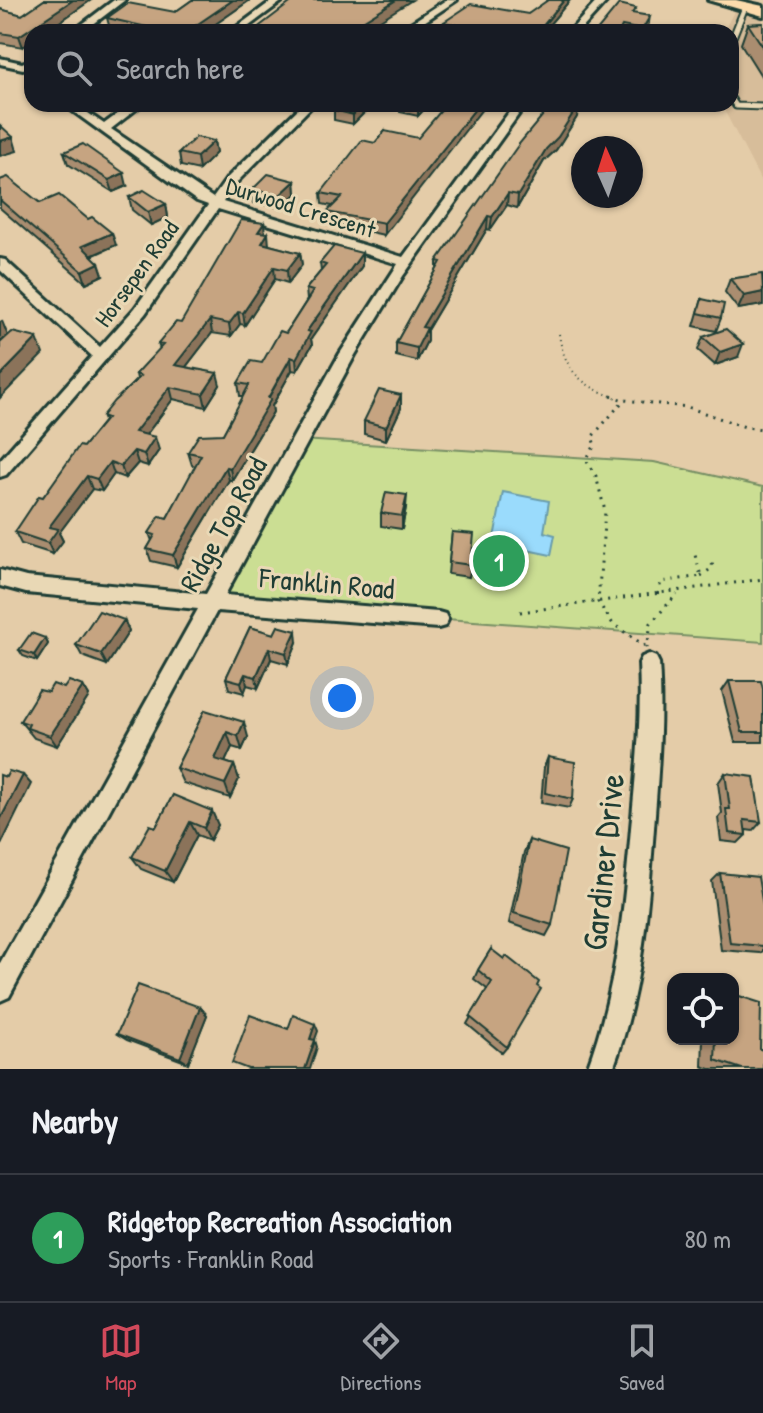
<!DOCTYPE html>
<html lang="en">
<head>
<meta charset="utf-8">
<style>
	:root { --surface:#171b24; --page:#20242c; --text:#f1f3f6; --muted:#9ea1a6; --line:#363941; --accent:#d1495b }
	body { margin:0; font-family:"Patrick Hand",sans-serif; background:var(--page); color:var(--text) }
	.controls { position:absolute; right:24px; bottom:24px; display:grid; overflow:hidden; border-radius:16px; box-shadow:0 2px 6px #0004 }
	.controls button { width:72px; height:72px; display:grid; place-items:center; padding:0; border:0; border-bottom:2px solid var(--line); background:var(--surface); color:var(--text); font:40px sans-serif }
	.compass { position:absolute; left:571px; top:136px; width:72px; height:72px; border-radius:50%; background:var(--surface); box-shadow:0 2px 6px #0004; rotate:357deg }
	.you { position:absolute; left:342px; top:698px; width:28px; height:28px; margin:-20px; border:6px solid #fff; border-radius:50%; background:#1a73e8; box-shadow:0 0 0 12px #1a73e833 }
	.badge { display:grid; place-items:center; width:52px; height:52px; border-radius:50%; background:var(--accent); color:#fff; font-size:26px; font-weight:700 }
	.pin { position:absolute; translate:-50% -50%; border:4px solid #fff; box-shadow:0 2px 8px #0006 }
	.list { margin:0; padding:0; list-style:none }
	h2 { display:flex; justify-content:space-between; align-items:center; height:104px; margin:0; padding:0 32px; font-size:34px }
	h2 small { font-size:26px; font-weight:400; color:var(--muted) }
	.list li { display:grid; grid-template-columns:52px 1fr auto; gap:24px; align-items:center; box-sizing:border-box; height:128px; padding:0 32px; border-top:2px solid var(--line) }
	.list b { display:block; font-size:30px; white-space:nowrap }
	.list p { margin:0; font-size:26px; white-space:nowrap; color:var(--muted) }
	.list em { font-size:26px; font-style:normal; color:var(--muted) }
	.icon { flex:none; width:44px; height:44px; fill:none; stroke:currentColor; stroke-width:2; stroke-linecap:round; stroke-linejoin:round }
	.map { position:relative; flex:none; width:763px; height:1069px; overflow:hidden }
	.search { position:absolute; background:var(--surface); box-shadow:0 2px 6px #0004; left:24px; right:24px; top:24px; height:88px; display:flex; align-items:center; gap:20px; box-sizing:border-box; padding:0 28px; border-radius:24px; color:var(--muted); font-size:30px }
	.sheet { height:232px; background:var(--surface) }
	nav { display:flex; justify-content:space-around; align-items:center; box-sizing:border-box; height:112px; border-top:2px solid var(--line); background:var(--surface); font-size:22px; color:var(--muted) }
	nav a { display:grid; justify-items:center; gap:4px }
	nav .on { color:var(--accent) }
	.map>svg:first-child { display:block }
	.built { fill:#d7bd9a }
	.green { fill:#cbde93; stroke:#758e64; stroke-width:2 }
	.water { fill:#9adbfc; stroke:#699cac; stroke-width:2 }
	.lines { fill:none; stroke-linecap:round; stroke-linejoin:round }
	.service-casing { stroke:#1f3d34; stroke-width:9 }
	.minor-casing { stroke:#1f3d34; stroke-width:6 }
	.primary-casing { stroke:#1f3d34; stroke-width:6 }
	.path-far1 { stroke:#1f3d34; stroke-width:2; stroke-dasharray:1 4; stroke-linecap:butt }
	.path { stroke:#1f3d34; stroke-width:3; stroke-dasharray:2 6; stroke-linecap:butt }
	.service { stroke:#e9d8b5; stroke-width:5 }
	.minor { fill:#e9d8b5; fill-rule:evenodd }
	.primary { fill:#fddcac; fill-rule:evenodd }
	.wall { fill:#aa8d6f; stroke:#1f3d34; stroke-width:2 }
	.shaded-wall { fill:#8b735a; stroke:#1f3d34; stroke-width:2 }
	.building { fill:#c6a481; stroke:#1f3d34; stroke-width:2 }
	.labels { text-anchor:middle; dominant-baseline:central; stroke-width:6; stroke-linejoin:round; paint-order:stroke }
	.far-street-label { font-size:24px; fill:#1f3d34; stroke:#e9d8b5 }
	.street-label { font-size:28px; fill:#1f3d34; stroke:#e9d8b5 }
	.near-street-label { font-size:34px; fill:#1f3d34; stroke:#e9d8b5 }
</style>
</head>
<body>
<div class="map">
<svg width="763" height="1069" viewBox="0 0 763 1069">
	<rect width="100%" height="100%" fill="#e4cca8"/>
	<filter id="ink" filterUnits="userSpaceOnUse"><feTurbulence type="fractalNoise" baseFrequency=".0125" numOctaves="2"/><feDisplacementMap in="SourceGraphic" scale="16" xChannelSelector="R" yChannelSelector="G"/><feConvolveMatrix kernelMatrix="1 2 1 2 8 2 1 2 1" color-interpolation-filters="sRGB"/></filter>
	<g filter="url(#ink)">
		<path class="built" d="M736,8L763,15V185L721,104H731V32H723Z"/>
		<path class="green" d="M301,440L654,462L763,487V642L211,602Z"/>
		<path class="water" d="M503,492L549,501L544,532L555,535L551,555L493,543Z"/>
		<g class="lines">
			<defs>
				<path id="service" d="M731,42L745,7
					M731,98L736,106L763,107"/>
				<path id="minor" d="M114,0H125L83,32H72Z
					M273,0H284L241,32H230Z
					M446,0H457L409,32H397Z
					M598,0H608L579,32H569Z
					M0,58L22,63L32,59V66L23,69L0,64Z
					M63,104H75L104,124L131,104H143L111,129L213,198L228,177L303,104H314L236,183L223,202L403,257L515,104H526L403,276L355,355L225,595L438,612L445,614L448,620L445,626L438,628L217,611L9,997L0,1001V963L198,609L26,593L0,586V570L26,577L206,594L339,355L398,264L218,209L145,314L6,475L0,477V460L92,356L0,270V259L5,260L100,347L135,308L208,205L197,201Z
					M649,654L656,657L659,663C663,718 658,773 654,828C648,910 642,991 613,1069H587C616,991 624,911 631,828C636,773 642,718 639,663L642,657Z"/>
				<path id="primary" d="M708,0H736L763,6V16Z"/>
			</defs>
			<use href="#service" class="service-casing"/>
			<use href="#minor" class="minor-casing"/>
			<use href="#primary" class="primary-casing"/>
			<path class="path-far1" d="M559,334C564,371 583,387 617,398"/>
			<path class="path" d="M611,396L624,400
				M701,576L712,568L713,559
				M658,594L661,582L701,576L695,555
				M520,612L763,579
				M645,646L613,624L598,602L605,511L596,476L586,460L595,445L592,437L624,400L687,407L745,427L763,429
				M647,648L651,623L677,594"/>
			<use href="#service" class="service"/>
			<use href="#minor" class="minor"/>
			<use href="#primary" class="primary"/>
		</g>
		<path class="wall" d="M44,0H91L45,32H32L23,47L0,43V9L22,15Z
			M192,0H250L204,32H122L110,29L107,18L175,12Z
			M570,0L543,32H452L443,30L444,22L528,14Z
			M635,14L648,28L645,32H596Z
			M763,23V79L741,44L748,24Z
			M341,104H373L353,124L334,120V110Z
			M402,104H429L418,116L400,112V106Z
			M577,117L556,150L544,161L517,208L507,205L490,230L487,229L427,330V341L417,361L396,356V343L437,269V261Z
			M385,131L384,235L328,223L327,212L332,206L322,204L321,193L375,143Z
			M214,141L216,153L199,170L181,166L179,153Z
			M64,152L127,186L113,192L68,164Z
			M0,180L116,245L92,256L103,275L86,283L0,208Z
			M295,181L296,194L282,208L253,203L252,190Z
			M129,197L166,204L168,217L151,225L132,210Z
			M265,233L269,245L300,253L302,265L288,283L275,279L245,325L240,324L231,336L212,333L186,367L220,385L206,407L173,399L146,435L159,450L148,466L138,463L125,478L114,474L102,491L92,489L59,533L63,541L53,554L21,544L15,532L104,421L102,416L137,379L136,374L160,349L158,344L181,323Z
			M362,253V266L311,339L312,345L297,371L292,370L272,406L273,412L232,480H229L177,567L151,561L147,549L152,541L149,533L167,518L196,466L192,465L188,452L223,434L244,396H240L238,383L262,363L286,333L307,300L306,289L321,271L320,263Z
			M763,275V305L738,309L725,292L730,279Z
			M702,299L721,318L716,331L694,326Z
			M703,337L738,357L715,365L698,350Z
			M401,395V408L386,440L364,434V421Z
			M406,507L402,529L381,526V513Z
			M452,532L471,565L469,577L448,574Z
			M124,620L129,631L107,665L82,656L76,645Z
			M250,627L297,642L288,664L271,659L258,688L247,685L244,693L229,689L226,678Z
			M45,638L48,644L37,661L23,656L19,650Z
			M729,681L763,689V742H735L722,691Z
			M83,686L89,696L57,746L34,738L20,721L48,692L64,688Z
			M205,710L248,737L242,750L232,747L225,762L234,765L239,779L230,798L183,783L176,768Z
			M548,757L573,799L569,808L541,803L544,767Z
			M725,773L761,822L753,831L746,830V835L738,843L721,841L718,818L722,813L718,783Z
			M173,795L218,825L210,840L197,835L173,882L141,869L132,857L156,827Z
			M529,840L552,925L546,936L509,923L524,852Z
			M720,873L763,906V951L760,953L721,950L712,881Z
			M491,949L507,1047L502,1053L467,1024L487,989L474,979L478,970Z
			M200,1007L207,1015L188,1063L127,1040L117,1034Z
			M703,1039H733L760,1049L763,1069H710L702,1066Z"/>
		<path class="shaded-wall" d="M73,0H91L45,32H32V41L23,47L19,36Z
			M233,0H250L204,32H186Z
			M396,0H412L361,32H345Z
			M564,0H570L543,32H538Z
			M650,16L648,28L645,32H641Z
			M363,104H373L353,124V115Z
			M423,104H429L418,116V110Z
			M479,104H486L384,235V223Z
			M579,104L577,117L556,150L544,161L517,208L518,195L546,149Z
			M13,137L17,151L0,156V141Z
			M214,141L216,153L199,170L197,157Z
			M124,173L127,186L113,192L109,180Z
			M295,181L296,194L282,208L280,195Z
			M508,193L507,205L490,230L492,217Z
			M166,204L168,217L151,225L148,212Z
			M488,216L487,229L427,330V341L417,361V348L422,327Z
			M264,223L265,236L258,232Z
			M112,233L116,245L86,258L82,246Z
			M268,233L269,246L262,243Z
			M300,253L302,265L288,283L287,270Z
			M362,253V266L311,339L312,345L297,371L296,359L307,331Z
			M99,263L103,275L86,283L82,271Z
			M274,267L275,279L245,325L243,313Z
			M763,292V305L738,309L744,296Z
			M238,312L240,324L231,336L229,324Z
			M210,320L212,333L178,377L175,365Z
			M2,321L8,336L0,342V322Z
			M37,338L43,354L0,398V376Z
			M743,344L738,357L715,365L720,352Z
			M291,357L292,370L272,406L273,412L232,480L230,468Z
			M217,373L220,385L206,407L203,394Z
			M170,387L173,399L139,444L135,432Z
			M401,395V408L386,440V427Z
			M155,437L159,450L148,466L144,454Z
			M134,451L138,463L125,478L121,466Z
			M110,462L114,474L102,491L97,479Z
			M226,467L229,480L177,567L173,555Z
			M87,476L92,489L59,533L63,541L53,554L48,543L49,527Z
			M407,495L406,507L402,529V516Z
			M124,620L129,631L107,665L101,654Z
			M296,631L297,642L288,664L286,653Z
			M45,638L48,644L37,661L34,655Z
			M269,648L271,659L258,688L256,677Z
			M245,674L247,685L244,693L241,682Z
			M83,686L89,696L57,746L50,736Z
			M244,722L248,737L242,750L238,736Z
			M227,732L232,747L220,773L215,759Z
			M234,765L239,779L230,798L225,784Z
			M23,775L31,784L1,845L0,820Z
			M212,811L218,825L210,840L204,828Z
			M190,822L197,835L173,882L165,871Z
			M200,1007L207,1015L188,1063L180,1058Z
			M315,1024L318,1031L313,1045L310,1039Z
			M315,1040L317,1047L310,1069H305Z"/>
		<path class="building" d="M44,0H73L19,36L0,33V9L22,15Z
			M192,0H233L186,32H169L107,18L128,3L175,12Z
			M294,0H396L345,32H252Z
			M548,0H564L538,32H487L444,22L471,4L528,14Z
			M619,4L636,8L632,13L650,16L642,30L622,26L619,32H596Z
			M763,23V47L748,24Z
			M341,104H363L353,115L334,110Z
			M402,104H423L418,110L400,106Z
			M460,104H479L384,223L327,212L342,197L321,193L362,140L375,143L385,131L418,138L444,107L455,109Z
			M552,104H579L558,137L546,149L518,195L508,193L492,217L488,216L422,327L427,328L417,348L396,343L441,262L437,261L519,144Z
			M0,125L13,137L0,141Z
			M196,137L214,141L197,157L179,153Z
			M83,144L124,173L109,180L64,152Z
			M268,174L295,181L280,195L252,190Z
			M8,177L40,203L59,195L88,219L92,217L112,233L82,246L99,263L82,271L0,200V180Z
			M144,190L166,204L148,212L129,197Z
			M241,220L264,223L258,232L268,233L262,243L300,253L287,270L274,267L243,313L238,312L229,324L210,320L175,365L217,373L203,394L170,387L135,432L155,437L144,454L134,451L121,466L110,462L97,479L87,476L49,527L58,529L48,543L15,532L39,496L43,497L79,446L83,447L107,418L102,416L114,401L141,376L136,374L163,345L158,344L176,322L181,323Z
			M334,246L362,253L307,331L311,332L296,359L291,357L268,398L271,399L230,468L226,467L173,555L147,549L155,535L149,533L160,516L167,518L201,455L188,452L199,435L223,434L249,385L238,383L251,361L262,363L280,331L286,333L313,291L306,289L326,265L320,263Z
			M762,274L763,292L744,296L730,279Z
			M702,299L724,304L721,318L698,313Z
			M726,329L743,344L720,352L703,337Z
			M12,332L37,338L0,376V343Z
			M379,390L401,395L386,427L364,421Z
			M386,492L407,495L402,516L381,513Z
			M452,532L474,534L471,565L449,562Z
			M99,611L124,620L101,654L76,645Z
			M278,626L296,631L286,653L269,648L256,677L245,674L241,682L226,678L250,627L274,634Z
			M31,633L45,638L34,655L19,650Z
			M69,681L83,686L50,736L27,728L29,724L20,721L39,690L48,692L53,684L64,688Z
			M729,681H761L763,689V732H742Z
			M205,710L244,722L238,736L227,732L215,759L234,765L225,784L176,768Z
			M548,757L575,762L573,799L545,793Z
			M9,771L23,775L0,820V775L6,777Z
			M725,773L754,777L761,822L744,820L746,835L729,833L726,809H730Z
			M173,795L212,811L204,828L190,822L165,871L132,857L150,825L156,827Z
			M529,840L566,851L552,925L514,913Z
			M720,873L758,877L763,906V946L730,943Z
			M491,949L504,959L506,956L539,982L537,986L541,989L507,1047L470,1017L492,982L478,970Z
			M138,985L200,1007L180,1058L117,1034Z
			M733,994L761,1003L760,1049L763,1050V1069H742L715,1060L716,1039H733Z
			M250,1015L288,1029L293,1015L315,1024L310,1039L315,1040L305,1069H248L232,1063Z"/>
	</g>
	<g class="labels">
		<g class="far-street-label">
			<text transform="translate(301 207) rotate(17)">Durwood Crescent</text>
			<text transform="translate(136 273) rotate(-54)">Horsepen Road</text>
		</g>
		<g class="street-label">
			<text transform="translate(223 524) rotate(-61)">Ridge Top Road</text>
			<text transform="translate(327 583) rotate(5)">Franklin Road</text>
		</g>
		<g class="near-street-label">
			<text transform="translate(603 862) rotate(-84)">Gardiner Drive</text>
		</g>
	</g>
</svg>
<div class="controls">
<button><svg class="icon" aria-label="locate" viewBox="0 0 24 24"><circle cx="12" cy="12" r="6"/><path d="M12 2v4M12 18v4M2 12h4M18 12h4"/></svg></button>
</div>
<svg class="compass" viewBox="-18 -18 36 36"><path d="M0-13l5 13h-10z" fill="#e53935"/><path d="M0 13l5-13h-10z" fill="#9ea1a6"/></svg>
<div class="you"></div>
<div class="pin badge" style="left:499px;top:561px;background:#2e9e5b">1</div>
<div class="search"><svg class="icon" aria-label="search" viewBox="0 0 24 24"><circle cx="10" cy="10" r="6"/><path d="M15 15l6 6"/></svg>Search here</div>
</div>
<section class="sheet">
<h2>Nearby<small></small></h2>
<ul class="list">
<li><span class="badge" style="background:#2e9e5b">1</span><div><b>Ridgetop Recreation Association</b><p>Sports · Franklin Road</p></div><em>80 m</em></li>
</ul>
</section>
<nav>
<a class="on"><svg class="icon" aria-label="map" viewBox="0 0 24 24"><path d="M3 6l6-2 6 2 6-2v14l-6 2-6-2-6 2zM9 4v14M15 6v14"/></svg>Map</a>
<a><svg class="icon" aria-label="directions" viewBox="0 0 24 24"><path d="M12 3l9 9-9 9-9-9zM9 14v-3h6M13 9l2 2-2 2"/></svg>Directions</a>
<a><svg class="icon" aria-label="saved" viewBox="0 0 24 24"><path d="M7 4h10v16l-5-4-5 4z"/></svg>Saved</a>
</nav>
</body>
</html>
